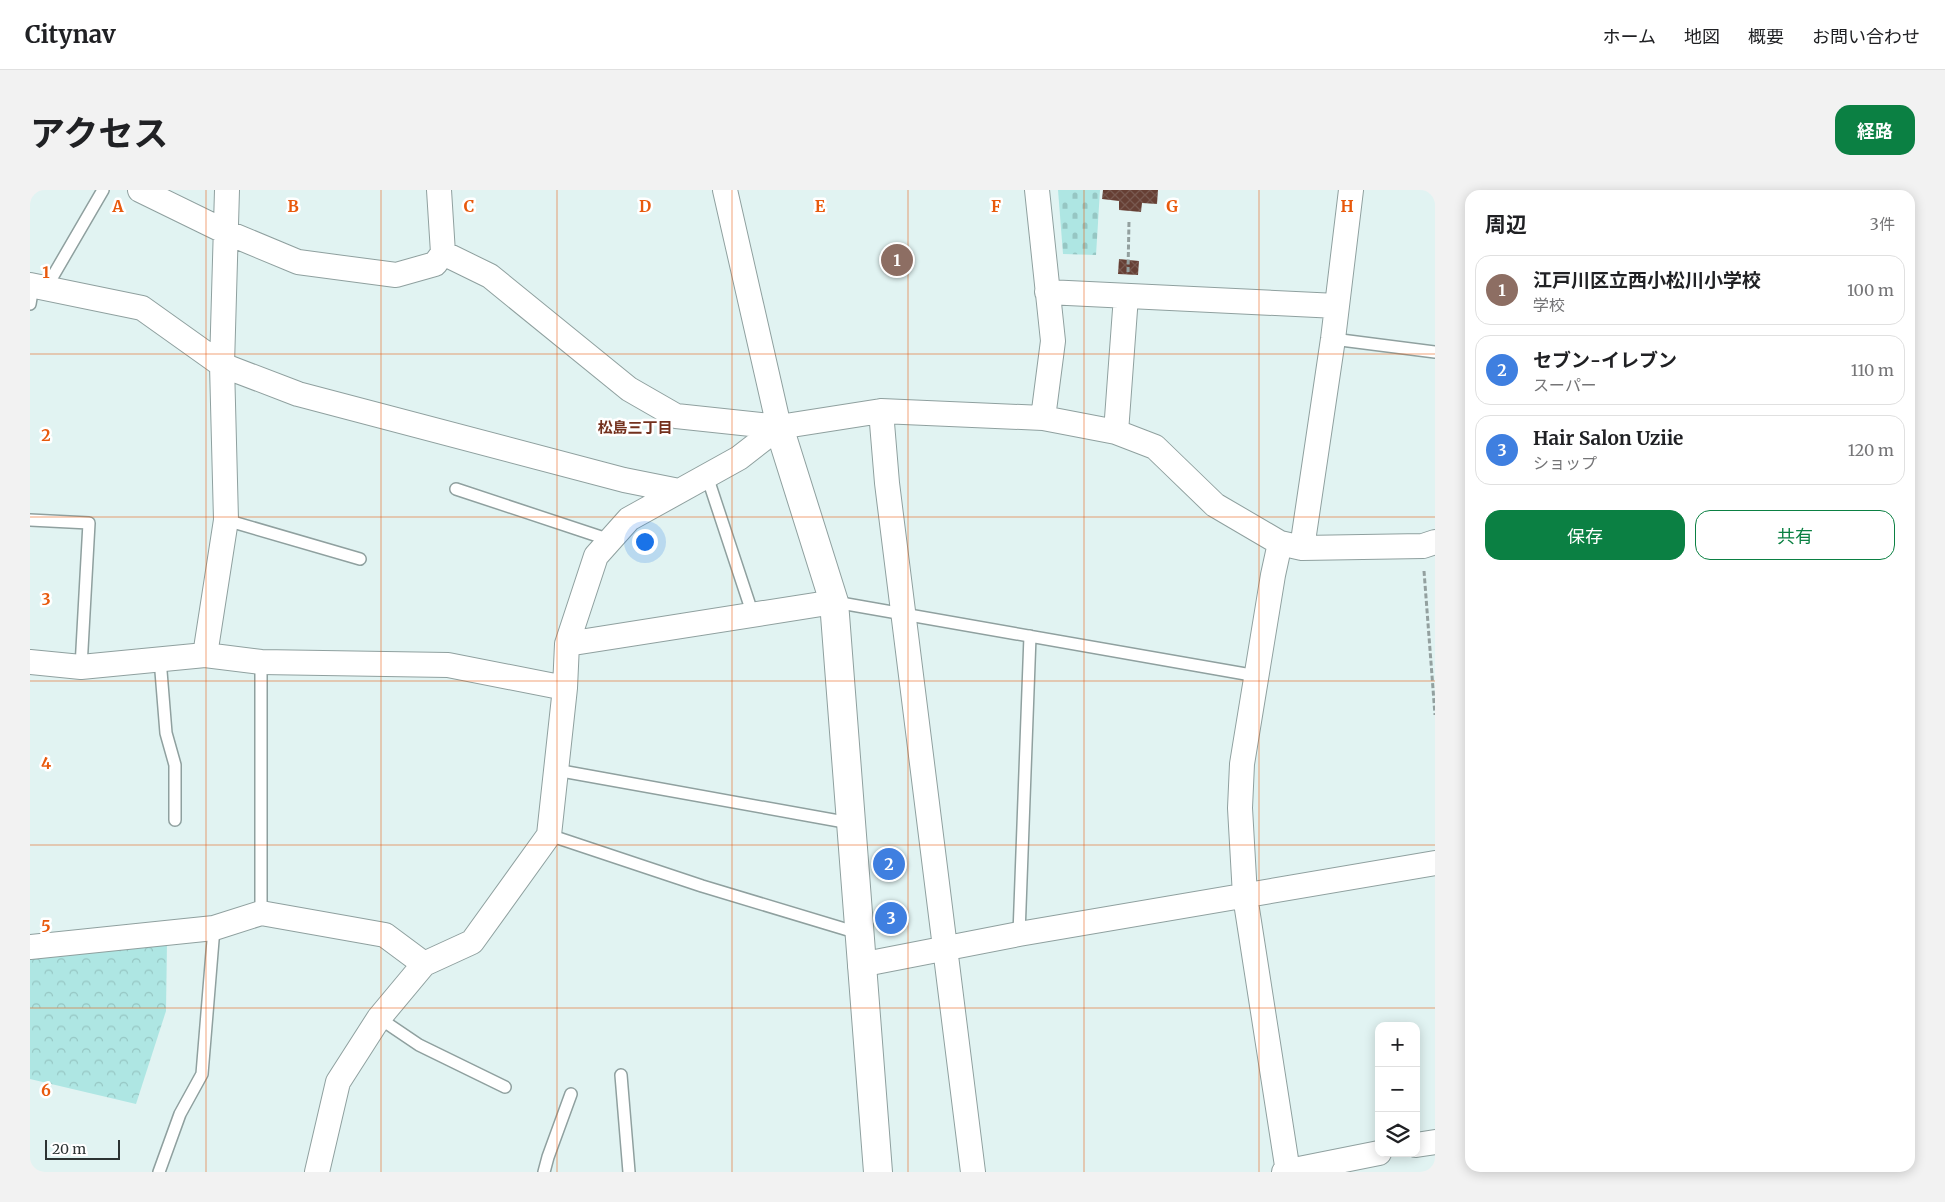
<!DOCTYPE html>
<html lang="ja">
<head>
<meta charset="utf-8">
<style>
	:root { --surface:#fff; --page:#f2f2f2; --text:#202124; --muted:#757577; --line:#e0e0e0; --accent:#0b8043 }
	body { margin:0; font-family:Merriweather,"Noto Sans JP",serif; background:var(--page); color:var(--text) }
	.controls { position:absolute; right:15px; bottom:15px; display:grid; overflow:hidden; border-radius:10px; box-shadow:0 2px 12px #0003 }
	.controls button { width:45px; height:45px; display:grid; place-items:center; padding:0; border:0; border-bottom:1px solid var(--line); background:var(--surface); color:var(--text); font:25px sans-serif }
	.scale { position:absolute; left:15px; bottom:12px; width:75px; box-sizing:border-box; padding-left:5px; border:2px solid #2c3333; border-top:0; font-size:14px; line-height:18px; white-space:nowrap; color:#2c3333; -webkit-text-stroke:4px #fff; paint-order:stroke }
	.you { position:absolute; left:614px; top:351px; width:18px; height:18px; margin:-12px; border:4px solid #fff; border-radius:50%; background:#1a73e8; box-shadow:0 0 0 8px #1a73e833 }
	.badge { display:grid; place-items:center; width:32px; height:32px; border-radius:50%; background:var(--accent); color:#fff; font-size:16px; font-weight:700 }
	.pin { position:absolute; translate:-50% -50%; border:2px solid #fff; box-shadow:0 1px 5px #0006 }
	.list { margin:0; padding:0; list-style:none }
	h2 { display:flex; justify-content:space-between; align-items:center; height:65px; margin:0; padding:0 20px; font-size:21px }
	h2 small { font-size:16px; font-weight:400; color:var(--muted) }
	.list li { display:grid; grid-template-columns:32px 1fr auto; gap:15px; align-items:center; box-sizing:border-box; height:70px; margin:0 10px 10px; padding:0 10px; border:1px solid var(--line); border-radius:15px }
	.list b { display:block; font-size:19px; white-space:nowrap }
	.list p { margin:0; font-size:16px; white-space:nowrap; color:var(--muted) }
	.list em { font-size:16px; font-style:normal; color:var(--muted) }
	.actions { display:flex; gap:10px; padding:15px 20px }
	.actions a { flex:1; padding:11px 0; border:1px solid var(--accent); border-radius:15px; text-align:center; font-size:18px; color:var(--accent) }
	.actions .main { background:var(--accent); color:#fff }
	.icon { flex:none; width:28px; height:28px; fill:none; stroke:currentColor; stroke-width:2; stroke-linecap:round; stroke-linejoin:round }
	.map { position:relative; flex:none; width:1405px; height:982px; overflow:hidden; border-radius:15px }
	header { display:flex; align-items:center; gap:30px; box-sizing:border-box; height:70px; padding:0 25px; background:var(--surface); border-bottom:1px solid var(--line) }
	header strong { font-size:24px }
	nav { display:flex; gap:28px; margin-inline-start:auto; font-size:18px }
	.intro { display:flex; align-items:center; justify-content:space-between; box-sizing:border-box; height:120px; padding:0 30px }
	h1 { margin:0; font-size:35px }
	.button { padding:12px 22px; border-radius:15px; background:var(--accent); color:#fff; font-size:18px; font-weight:700 }
	main { display:flex; gap:30px; padding:0 30px }
	aside { flex:1; background:var(--surface); border-radius:15px; box-shadow:0 2px 12px #0003 }
	.map>svg:first-child { display:block }
	.cemetery { fill:url(#cemetery-stones) }
	.park { fill:url(#park-crowns) }
	.building { fill:url(#building-cross-hatch) }
	.lines { fill:none; stroke-linecap:round; stroke-linejoin:round }
	.lane-casing { stroke:#8fa09f; stroke-width:14 }
	.street-casing { stroke:#8fa09f; stroke-width:26 }
	.secondary-casing { stroke:#8fa09f; stroke-width:30 }
	.path { stroke:#93a09f; stroke-width:3; stroke-dasharray:5 2.5; stroke-linecap:butt }
	.lane { stroke:#fff; stroke-width:11 }
	.street { stroke:#fff; stroke-width:24 }
	.secondary { stroke:#fff; stroke-width:28 }
	.grid { fill:none; stroke:#e8590c; stroke-width:1; stroke-opacity:0.55 }
	.labels { text-anchor:middle; dominant-baseline:central; stroke-width:5; stroke-linejoin:round; paint-order:stroke }
	.neighbourhood-label { font-size:15px; font-weight:bold; fill:#73301d; stroke:#fff }
	.grid-label { font-size:16px; text-anchor:middle; font-weight:bold; fill:#e8590c; stroke:#fff; stroke-width:5; stroke-linejoin:round; paint-order:stroke }
</style>
</head>
<body>
<header>
<strong>Citynav</strong>
<nav><a>ホーム</a><a>地図</a><a>概要</a><a>お問い合わせ</a></nav>
</header>
<div class="intro"><h1>アクセス</h1><a class="button">経路</a></div>
<main>
<div class="map">
<svg width="1405" height="982" viewBox="0 0 1405 982">
	<defs>
		<pattern id="cemetery-stones" width="16" height="16" patternUnits="userSpaceOnUse" patternTransform="scale(1.25)"><rect width="16" height="16" fill="#aee6e3"/><path d="M2 7V4a2 2 0 0 1 4 0v3zM10 15v-3a2 2 0 0 1 4 0v3z" fill="#96c6c3"/></pattern>
		<pattern id="park-crowns" width="20" height="18" patternUnits="userSpaceOnUse" patternTransform="scale(1.25)"><rect width="20" height="18" fill="#aee6e3"/><path d="M2 6a3 3 0 1 1 6 0M12 15a3 3 0 1 1 6 0" fill="none" stroke="#96c6c3"/></pattern>
		<pattern id="building-cross-hatch" width="8" height="8" patternUnits="userSpaceOnUse" patternTransform="scale(1.25)"><rect width="8" height="8" fill="#663f34"/><path d="M0 0l8 8M0 8l8-8" fill="none" stroke="#785950"/></pattern>
	</defs>
	<rect width="100%" height="100%" fill="#e1f3f2"/>
	<path class="cemetery" d="M1028,0H1070L1066,65L1033,64Z"/>
	<path class="park" d="M137,752L136,821L106,914L0,889V768Z"/>
	<path class="building" d="M1073,0H1128L1127,14L1112,13L1111,22L1089,20V11L1072,9Z
		M1089,69L1109,71L1108,85L1088,84Z"/>
	<g class="lines">
		<defs>
			<path id="lane" d="M16,98L73,0
				M0,114L3,96
				M1303,149L1405,162
				M677,286L723,425
				M426,299L580,350
				M0,330L59,333L51,477
				M196,330L330,369
				M805,412L1227,486
				M130,469L136,543L145,575V630
				M231,472V723
				M526,580L820,633
				M519,645L672,696L828,743
				M989,744L1000,446
				M349,828L389,855L475,897
				M591,885L599,982
				M129,982L150,924L172,884L184,738
				M514,982L518,967L541,904"/>
			<path id="street" d="M110,0L196,42L268,72L366,85L405,74L413,63L460,86L599,199L646,226L749,237L851,221L1013,228L1086,242L1125,257L1185,315L1250,353L1272,358L1393,356L1405,352
				M409,0L413,63
				M695,0L749,237
				M1007,0L1023,151L1013,228
				M0,95L112,118L192,175L268,204L594,290L649,301
				M1017,102L1307,116
				M851,221L857,293L943,982
				M1086,242L1096,106
				M1250,353L1243,385L1212,574L1210,618L1215,706L1258,982
				M1272,358L1303,149L1321,0
				M537,454L804,412
				M175,465L196,330L192,175L197,0
				M0,472L51,477L175,465L231,472L418,475L535,498
				M0,757L184,738L231,723L355,745L394,774
				M830,775L989,744L1405,673
				M1386,955L1405,952
				M287,982L308,892L349,828L394,774L442,752L519,645L535,498L537,454L566,366L599,329L709,268L749,237
				M1254,982L1349,963"/>
			<path id="secondary" d="M749,237L804,412L848,982"/>
		</defs>
		<use href="#lane" class="lane-casing"/>
		<use href="#street" class="street-casing"/>
		<use href="#secondary" class="secondary-casing"/>
		<path class="path" d="M1098,82L1099,31
			M1394,381L1405,525"/>
		<use href="#lane" class="lane"/>
		<use href="#street" class="street"/>
		<use href="#secondary" class="secondary"/>
	</g>
	<path class="grid" d="M176,0V982M351,0V982M527,0V982M702,0V982M878,0V982M1054,0V982M1229,0V982M0,164H1405M0,327H1405M0,491H1405M0,655H1405M0,818H1405"/>
	<g class="labels">
		<g class="neighbourhood-label">
			<text x="605" y="237">松島三丁目</text>
		</g>
	</g>
	<g class="grid-label">
		<text x="88" y="22">A</text>
		<text x="263" y="22">B</text>
		<text x="439" y="22">C</text>
		<text x="615" y="22">D</text>
		<text x="790" y="22">E</text>
		<text x="966" y="22">F</text>
		<text x="1142" y="22">G</text>
		<text x="1317" y="22">H</text>
		<text x="16" y="88">1</text>
		<text x="16" y="251">2</text>
		<text x="16" y="415">3</text>
		<text x="16" y="579">4</text>
		<text x="16" y="742">5</text>
		<text x="16" y="906">6</text>
	</g>
</svg>
<div class="controls">
<button>+</button>
<button>−</button>
<button><svg class="icon" aria-label="layers" viewBox="0 0 24 24"><path d="M12 4l9 5-9 5-9-5zM3 14l9 5 9-5"/></svg></button>
</div>
<div class="scale">20 m</div>
<div class="you"></div>
<div class="pin badge" style="left:867px;top:70px;background:#8d6e63">1</div>
<div class="pin badge" style="left:859px;top:674px;background:#3f7fe0">2</div>
<div class="pin badge" style="left:861px;top:728px;background:#3f7fe0">3</div>
</div>
<aside>
<h2>周辺<small>3件</small></h2>
<ul class="list">
<li><span class="badge" style="background:#8d6e63">1</span><div><b>江戸川区立西小松川小学校</b><p>学校</p></div><em>100 m</em></li>
<li><span class="badge" style="background:#3f7fe0">2</span><div><b>セブン-イレブン</b><p>スーパー</p></div><em>110 m</em></li>
<li><span class="badge" style="background:#3f7fe0">3</span><div><b>Hair Salon Uziie</b><p>ショップ</p></div><em>120 m</em></li>
</ul>
<div class="actions"><a class="main">保存</a><a>共有</a></div>
</aside>
</main>
</body>
</html>
